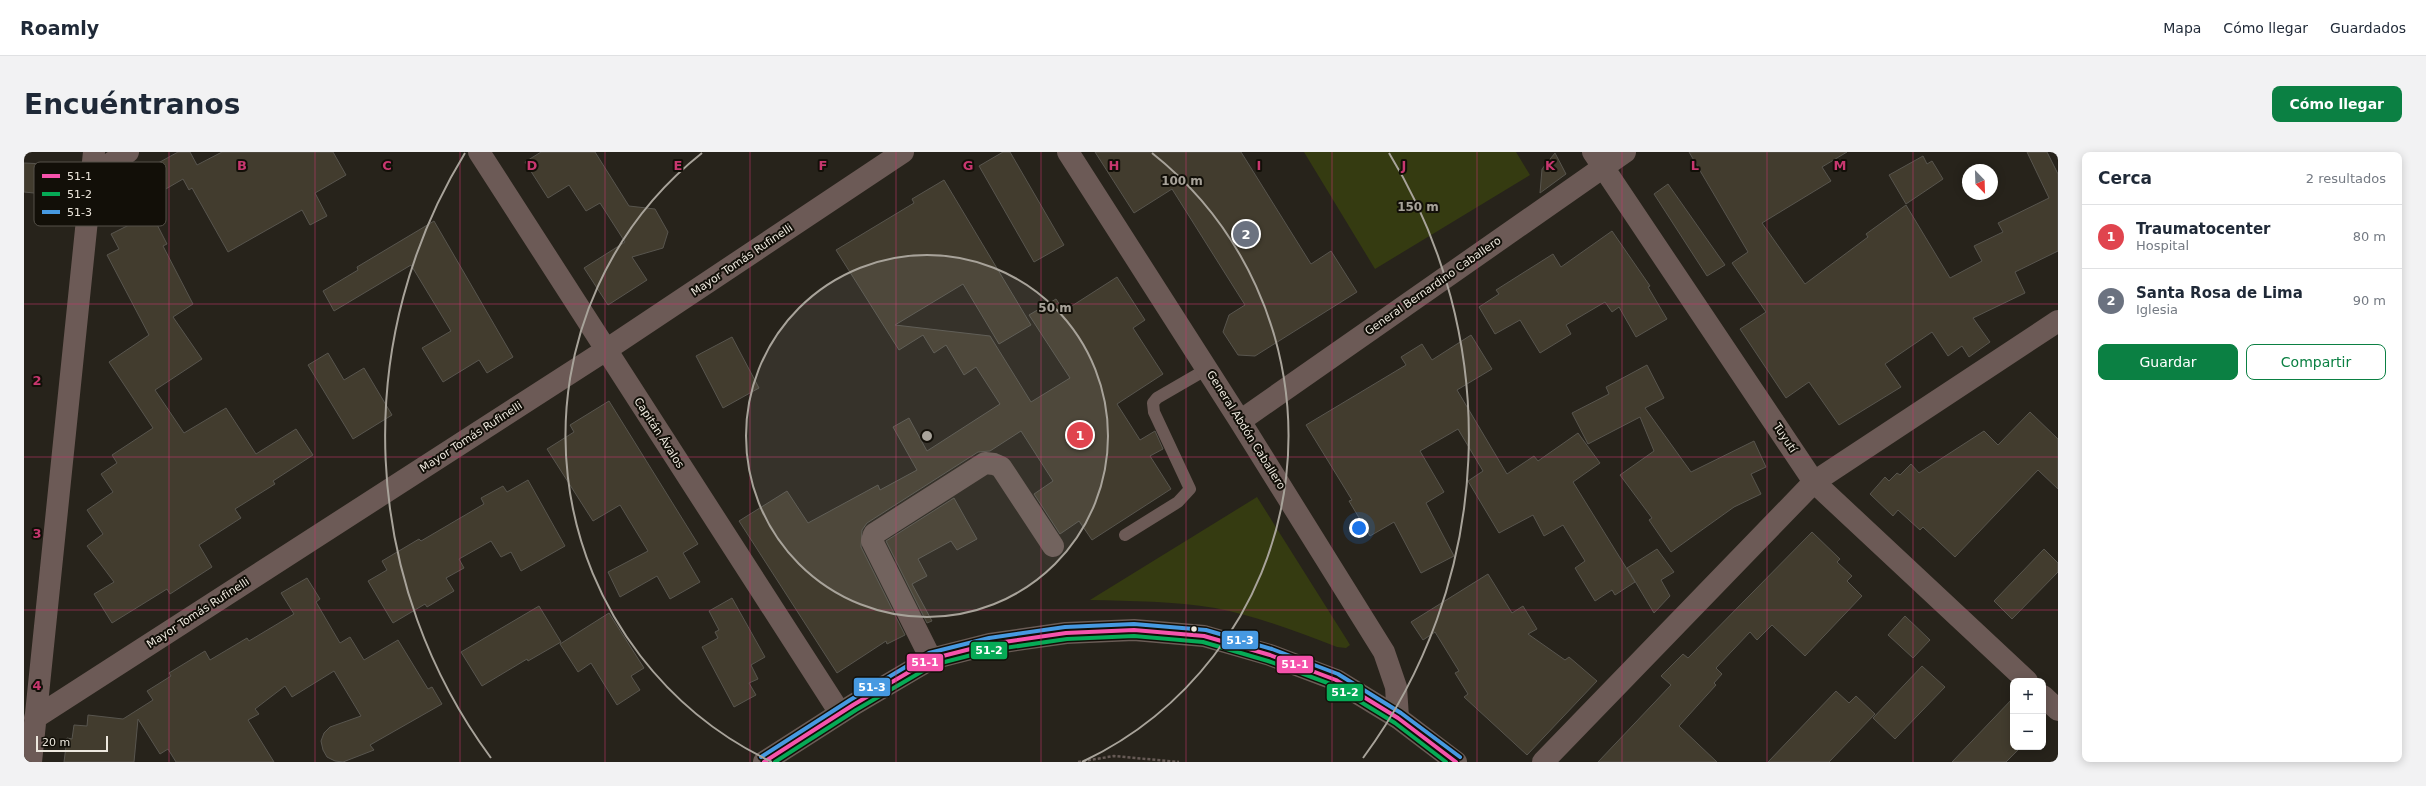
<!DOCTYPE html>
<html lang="es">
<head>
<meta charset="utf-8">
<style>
	:root { --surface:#fff; --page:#f2f2f3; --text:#1f2937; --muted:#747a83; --line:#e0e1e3; --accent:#0b8043 }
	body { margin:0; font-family:"DejaVu Sans",sans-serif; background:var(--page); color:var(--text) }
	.controls { position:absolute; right:12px; bottom:12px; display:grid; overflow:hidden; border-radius:8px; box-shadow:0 2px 10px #0003 }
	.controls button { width:36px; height:36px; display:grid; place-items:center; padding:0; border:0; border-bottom:1px solid var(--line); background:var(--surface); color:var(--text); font:20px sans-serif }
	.compass { position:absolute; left:1938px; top:12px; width:36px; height:36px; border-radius:50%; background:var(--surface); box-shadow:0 2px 10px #0003; rotate:157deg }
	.scale { position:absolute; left:12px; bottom:10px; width:72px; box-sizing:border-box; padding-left:4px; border:2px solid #ede8de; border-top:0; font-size:11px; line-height:14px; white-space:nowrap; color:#ede8de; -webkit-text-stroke:3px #120f08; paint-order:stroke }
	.you { position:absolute; left:1335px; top:376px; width:14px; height:14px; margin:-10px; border:3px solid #fff; border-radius:50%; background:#1a73e8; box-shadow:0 0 0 6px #1a73e833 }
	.badge { display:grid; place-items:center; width:26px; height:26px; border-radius:50%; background:var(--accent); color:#fff; font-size:13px; font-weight:700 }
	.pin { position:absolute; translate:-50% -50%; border:2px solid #fff; box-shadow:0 1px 4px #0006 }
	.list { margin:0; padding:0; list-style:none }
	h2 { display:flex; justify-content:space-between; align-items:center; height:52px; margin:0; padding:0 16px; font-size:17px }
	h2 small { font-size:13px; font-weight:400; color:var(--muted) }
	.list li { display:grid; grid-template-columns:26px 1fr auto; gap:12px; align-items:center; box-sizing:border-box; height:64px; padding:0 16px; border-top:1px solid var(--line) }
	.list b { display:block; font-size:15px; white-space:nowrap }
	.list p { margin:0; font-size:13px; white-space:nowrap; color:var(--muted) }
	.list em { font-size:13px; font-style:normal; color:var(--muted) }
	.actions { display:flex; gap:8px; padding:12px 16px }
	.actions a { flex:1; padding:9px 0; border:1px solid var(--accent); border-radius:8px; text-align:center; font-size:14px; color:var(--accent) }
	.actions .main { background:var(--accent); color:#fff }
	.map { position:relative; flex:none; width:2034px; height:610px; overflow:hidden; border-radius:8px }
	header { display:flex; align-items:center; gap:24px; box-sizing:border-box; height:56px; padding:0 20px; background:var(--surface); border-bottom:1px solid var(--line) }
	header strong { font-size:19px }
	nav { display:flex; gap:22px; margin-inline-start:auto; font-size:14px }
	.intro { display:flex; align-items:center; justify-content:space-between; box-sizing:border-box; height:96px; padding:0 24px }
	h1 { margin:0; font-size:28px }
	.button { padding:10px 18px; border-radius:8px; background:var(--accent); color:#fff; font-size:14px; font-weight:700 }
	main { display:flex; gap:24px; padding:0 24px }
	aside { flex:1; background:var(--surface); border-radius:8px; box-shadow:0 2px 10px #0003 }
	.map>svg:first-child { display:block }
	.green { fill:#353b11 }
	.building { fill:#423c2e; stroke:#58554e }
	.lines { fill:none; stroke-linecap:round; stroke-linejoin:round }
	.path { stroke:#675b56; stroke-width:2.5; stroke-dasharray:3 2; stroke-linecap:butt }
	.lane { stroke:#6c5a56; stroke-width:12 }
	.street { stroke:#6c5a56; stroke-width:22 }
	.primary { stroke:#6a5c56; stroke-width:22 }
	.bus-1-casing { stroke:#120f08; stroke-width:7 }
	.bus-2-casing { stroke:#120f08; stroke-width:7 }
	.bus-3-casing { stroke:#120f08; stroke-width:7 }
	.bus-1 { stroke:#f653ac; stroke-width:4 }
	.bus-2 { stroke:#06aa56; stroke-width:4 }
	.bus-3 { stroke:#4699e1; stroke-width:4 }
	.grid { fill:none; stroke:#c8376f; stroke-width:1; stroke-opacity:0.55 }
	.ring { fill:none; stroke:#a8a39a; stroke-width:2 }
	.bus-dot { fill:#ede8de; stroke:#120f08; stroke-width:1.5 }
	.labels { text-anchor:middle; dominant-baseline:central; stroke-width:4; stroke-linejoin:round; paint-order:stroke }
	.street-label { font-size:11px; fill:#ede8de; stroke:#120f08 }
	.key { fill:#120f08; stroke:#545048; stroke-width:1 }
	.key-label { font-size:11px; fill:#ede8de }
	.grid-label { font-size:13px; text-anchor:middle; font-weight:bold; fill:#c8376f; stroke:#120f08; stroke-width:4; stroke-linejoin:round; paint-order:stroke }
	.centre { fill:#a8a39a; stroke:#120f08; stroke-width:2 }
	.ring-label { font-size:12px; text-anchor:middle; font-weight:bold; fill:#a8a39a; stroke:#120f08; stroke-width:4; stroke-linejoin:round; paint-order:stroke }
	.line-badge { stroke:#120f08; stroke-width:1.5 }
	.badge-label { font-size:11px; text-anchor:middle; font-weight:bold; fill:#fff }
</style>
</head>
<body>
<header>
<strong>Roamly</strong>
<nav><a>Mapa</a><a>Cómo llegar</a><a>Guardados</a></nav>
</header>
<div class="intro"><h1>Encuéntranos</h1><a class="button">Cómo llegar</a></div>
<main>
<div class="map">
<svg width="2034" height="610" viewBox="0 0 2034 610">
	<rect width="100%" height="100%" fill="#27231b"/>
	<path class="green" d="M1280,0H1492L1506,23L1351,117Z
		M1233,345L1323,488L1326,493L1322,496L1313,495C1273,480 1233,464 1191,456C1150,449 1108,449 1066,448Z"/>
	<path class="building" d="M154,0H166L173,13L198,0H309L322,23L291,41L303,64L286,73L278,58L204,100L168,36L165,38L159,27L121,49L143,92L139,94L169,152L149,165L178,207L131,238L160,281L202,256L232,302L272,277L289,303L249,329L251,332L211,357L217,366L175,393L188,415L146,442L143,437L88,471L70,442L90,430L63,394L79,382L63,358L89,340L77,322L93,311L88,303L129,276L85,210L125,183L83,103L95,97L87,82L111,70L91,35Z
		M517,0H571L605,54L631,57L644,80L639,96L608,105L623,128L584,153L560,116L601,90L576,51L562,59L545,33L524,46L501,10Z
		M979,0H986L1040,93L1010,110L955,14Z
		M1071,0H1217L1287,112L1307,99L1333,140L1231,204L1214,203L1199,180L1205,163L1221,153L1148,37L1110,61Z
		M1665,0H1823L1798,15L1807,29L1738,71L1781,132L1844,85L1842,82L1882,53L1926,126L1958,109L1950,94L1979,80L1974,71L2025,46L2003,0H2023L2034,22V99L1991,120L2001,141L1949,166L1966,190L1945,205L1938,194L1924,204L1908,180L1861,212L1877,235L1815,273L1785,230L1762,246L1716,177L1742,160L1708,111L1724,100Z
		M1531,1L1542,22L1516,41L1518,17Z
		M1899,4L1903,12L1908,9L1919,27L1882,52L1865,23Z
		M0,11L22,12L20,42L0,40Z
		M920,28L1007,173L975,192L939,132L871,173L966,184L1007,250L1046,226L1005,163L1032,147L1040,159L1093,125L1121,168L1109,176L1139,222L1093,252L1116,288L1131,279L1139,297L1126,304L1147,337L1068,388L1055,369L1036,382L1010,342L1029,329L997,279L966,299L954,300L843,371L838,378L837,395L881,483L863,492L862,489L813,521L715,369L763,339L784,371L854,333L856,338L893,318L869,275L885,266L903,299L976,252L952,215L940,223L922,193L910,201L899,183L875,198L812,98L890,51L888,47Z
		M1644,32L1701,113L1683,124L1630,42Z
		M410,69L489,205L463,221L455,208L419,230L398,196L427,179L387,113L310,159L299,139L334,118L333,115Z
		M1588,79L1626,134L1624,135L1643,167L1612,185L1595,155L1588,160L1581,150L1542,173L1547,182L1516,201L1496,168L1471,182L1455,155L1475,142L1472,138L1529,102L1537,115Z
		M1447,183L1468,217L1433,238L1483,322L1510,304L1514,309L1554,281L1576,311L1549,330L1611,430L1591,443L1588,438L1571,449L1551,416L1561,409L1539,373L1520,384L1509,363L1475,381L1444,329L1459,319L1434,277L1396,299L1420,340L1402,351L1430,404L1397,421L1370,370L1346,384L1325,349L1328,348L1282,273L1382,213L1377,205L1398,192L1408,208Z
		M708,185L735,236L699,256L672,204Z
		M304,201L320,228L340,216L368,263L329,287L284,213Z
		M1623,213L1640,246L1621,256L1667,320L1730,289L1742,315L1727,322L1737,342L1710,355L1647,400L1625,368L1628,366L1596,323L1630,299L1616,265L1564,292L1548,261L1585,242L1582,235Z
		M585,249L674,392L659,401L676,430L646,447L633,424L596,445L584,420L624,399L596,353L569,369L523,297L550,280L546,273Z
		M2006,260L2034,287V337L2014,318L1931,405L1899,375L1896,378L1874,358L1869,364L1846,342L1861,325L1865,329L1873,321L1876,323L1887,312L1895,321L1960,279L1974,293Z
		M504,328L541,394L497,419L487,400L477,405L467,389L435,407L440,416L422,426L430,439L403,455L401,452L369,471L344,429L363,418L358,409L395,387L397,389L460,352L457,346L479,334L483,340Z
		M930,346L953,387L933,398L927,389L894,407L903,424L888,432L908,469L903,471L862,389Z
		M1788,380L1816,407L1813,410L1828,424L1823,429L1838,444L1781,504L1748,473L1733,488L1726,480L1692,516L1698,522L1690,531L1692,533L1655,574L1693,610H1574L1647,533L1637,524L1659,502L1664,506Z
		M1633,397L1650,420L1637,428L1646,444L1630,461L1603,416Z
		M2020,397L2034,411V420L1988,467L1970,449Z
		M1464,422L1488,461L1499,454L1513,477L1504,482L1541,508L1545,505L1573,529L1503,603L1440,545L1444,542L1431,521L1435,519L1411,480L1399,488L1387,470Z
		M283,426L296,447L292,450L316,491L326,485L340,508L374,488L404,537L408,535L418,552L346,593L350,598L319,610L311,609L303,605L299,598L297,589L300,581L306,575L337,564L310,519L268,545L261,534L231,557L235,562L224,568L250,610H152L144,597L136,602L114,567L110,610H40L43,586L48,587L50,573L63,574L64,563L99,567L129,548L123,539L147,524L145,521L181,499L186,508L223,486L225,489L270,462L257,441Z
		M708,446L741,505L727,513L734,527L725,531L732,543L710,555L678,495L694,486L691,480L695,478L685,459Z
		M515,454L537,490L504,509L503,507L458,534L437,500Z
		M585,461L620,516L607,524L616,538L593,553L567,511L554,520L536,492Z
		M1881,464L1906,488L1889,506L1864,483Z
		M1898,514L1921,535L1871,587L1849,566Z
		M1812,539L1825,551L1832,544L1851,562L1805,610H1744Z
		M1989,546V595L1994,598L1982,610H1928Z"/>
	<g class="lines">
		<path class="path" d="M1054,610L1090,604L1155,610"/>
		<path class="lane" d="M1101,383L1154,350L1166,337L1130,260L1129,251L1133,246L1183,217"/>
		<path class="street" d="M455,0L816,561
			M1044,0L1216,269L1360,500L1372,535L1374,566
			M1569,0L1790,330L2003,529
			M67,24L104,0
			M1216,269L1601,0
			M907,507L848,389L850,382L961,311L970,312L977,315L1029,394
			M2019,544L2034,558
			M11,566L582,198L879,0
			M7,610L70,0
			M1519,610L1790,330L2034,169"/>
		<path class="primary" d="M740,610L829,553L907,507L966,492L1042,481L1110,478L1180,484L1246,503L1312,528L1374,566L1432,610"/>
		<defs>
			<path id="bus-1" d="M740,610L829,553L907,507L966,492L1042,481L1110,478L1180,484L1246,503L1312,528L1374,566L1432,610"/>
			<path id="bus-2" d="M751,610L832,558L909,513L967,498L1043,487L1110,484L1179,490L1244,509L1309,533L1371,571L1422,610"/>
			<path id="bus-3" d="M737,605L826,548L905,501L965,486L1041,475L1110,472L1182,478L1248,497L1314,522L1377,561L1436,605"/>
		</defs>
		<use href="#bus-1" class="bus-1-casing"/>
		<use href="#bus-2" class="bus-2-casing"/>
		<use href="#bus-3" class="bus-3-casing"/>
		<use href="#bus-1" class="bus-1"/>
		<use href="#bus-2" class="bus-2"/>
		<use href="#bus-3" class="bus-3"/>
	</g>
	<path class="grid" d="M145,0V610M291,0V610M436,0V610M581,0V610M726,0V610M872,0V610M1017,0V610M1162,0V610M1308,0V610M1453,0V610M1598,0V610M1743,0V610M1889,0V610M0,152H2034M0,305H2034M0,458H2034"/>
	<circle cx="903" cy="284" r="181" fill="#a8a39a" fill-opacity=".12"/>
	<g class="ring">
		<circle cx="903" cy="284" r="181"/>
		<path d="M748 610A361 361 0 0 1 678 1M1128 1A361 361 0 0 1 1058 610"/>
		<path d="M467 606A542 542 0 0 1 441 1M1365 1A542 542 0 0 1 1339 606"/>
	</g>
	<circle class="bus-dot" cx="1170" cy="477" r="3.5"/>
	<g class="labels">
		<g class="street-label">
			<text transform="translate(718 108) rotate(-34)">Mayor Tomás Rufinelli</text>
			<text transform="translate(1409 134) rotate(-35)">General Bernardino Caballero</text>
			<text transform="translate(1222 278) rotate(58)">General Abdón Caballero</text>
			<text transform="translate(635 281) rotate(57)">Capitán Ávalos</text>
			<text transform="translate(447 285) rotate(-33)">Mayor Tomás Rufinelli</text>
			<text transform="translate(1761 286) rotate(56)">Tuyutí</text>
			<text transform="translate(174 461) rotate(-33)">Mayor Tomás Rufinelli</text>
		</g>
	</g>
	<rect x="10" y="10" width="132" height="64" rx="6" class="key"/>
	<rect x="18" y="22" width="18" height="4" fill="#f653ac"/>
	<rect x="18" y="40" width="18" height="4" fill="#06aa56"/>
	<rect x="18" y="58" width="18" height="4" fill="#4699e1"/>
	<g class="key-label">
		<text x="43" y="28">51-1</text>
		<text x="43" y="46">51-2</text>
		<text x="43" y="64">51-3</text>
	</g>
	<g class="grid-label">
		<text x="218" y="18">B</text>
		<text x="363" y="18">C</text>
		<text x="508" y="18">D</text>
		<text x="654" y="18">E</text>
		<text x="799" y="18">F</text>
		<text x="944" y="18">G</text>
		<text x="1090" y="18">H</text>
		<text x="1235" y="18">I</text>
		<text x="1380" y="18">J</text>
		<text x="1526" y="18">K</text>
		<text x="1671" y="18">L</text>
		<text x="1816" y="18">M</text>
		<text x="13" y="233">2</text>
		<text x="13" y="386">3</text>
		<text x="13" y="538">4</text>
	</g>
	<circle cx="903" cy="284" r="6" class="centre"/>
	<g class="ring-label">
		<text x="1158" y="33">100 m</text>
		<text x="1394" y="59">150 m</text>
		<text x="1031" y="160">50 m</text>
	</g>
	<g class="line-badge">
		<rect x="1197" y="478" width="38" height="20" rx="4" fill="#4699e1"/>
		<rect x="946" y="489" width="38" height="19" rx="4" fill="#06aa56"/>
		<rect x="882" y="501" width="38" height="19" rx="4" fill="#f653ac"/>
		<rect x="1252" y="503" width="38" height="19" rx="4" fill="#f653ac"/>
		<rect x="829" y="525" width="38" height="20" rx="4" fill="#4699e1"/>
		<rect x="1302" y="531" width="38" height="19" rx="4" fill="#06aa56"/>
	</g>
	<g class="badge-label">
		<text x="1216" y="492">51-3</text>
		<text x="965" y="502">51-2</text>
		<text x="901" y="514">51-1</text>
		<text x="1271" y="516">51-1</text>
		<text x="848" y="539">51-3</text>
		<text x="1321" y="544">51-2</text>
	</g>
</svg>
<div class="controls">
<button>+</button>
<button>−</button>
</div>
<svg class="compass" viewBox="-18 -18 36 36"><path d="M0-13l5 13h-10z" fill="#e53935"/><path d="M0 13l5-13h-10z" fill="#747a83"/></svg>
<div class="scale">20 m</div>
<div class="you"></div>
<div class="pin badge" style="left:1056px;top:283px;background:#e0444e">1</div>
<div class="pin badge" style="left:1222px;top:82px;background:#6b7280">2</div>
</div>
<aside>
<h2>Cerca<small>2 resultados</small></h2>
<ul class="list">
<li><span class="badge" style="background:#e0444e">1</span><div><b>Traumatocenter</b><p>Hospital</p></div><em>80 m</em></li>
<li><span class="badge" style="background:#6b7280">2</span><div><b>Santa Rosa de Lima</b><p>Iglesia</p></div><em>90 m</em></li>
</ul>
<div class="actions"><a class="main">Guardar</a><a>Compartir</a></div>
</aside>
</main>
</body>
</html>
